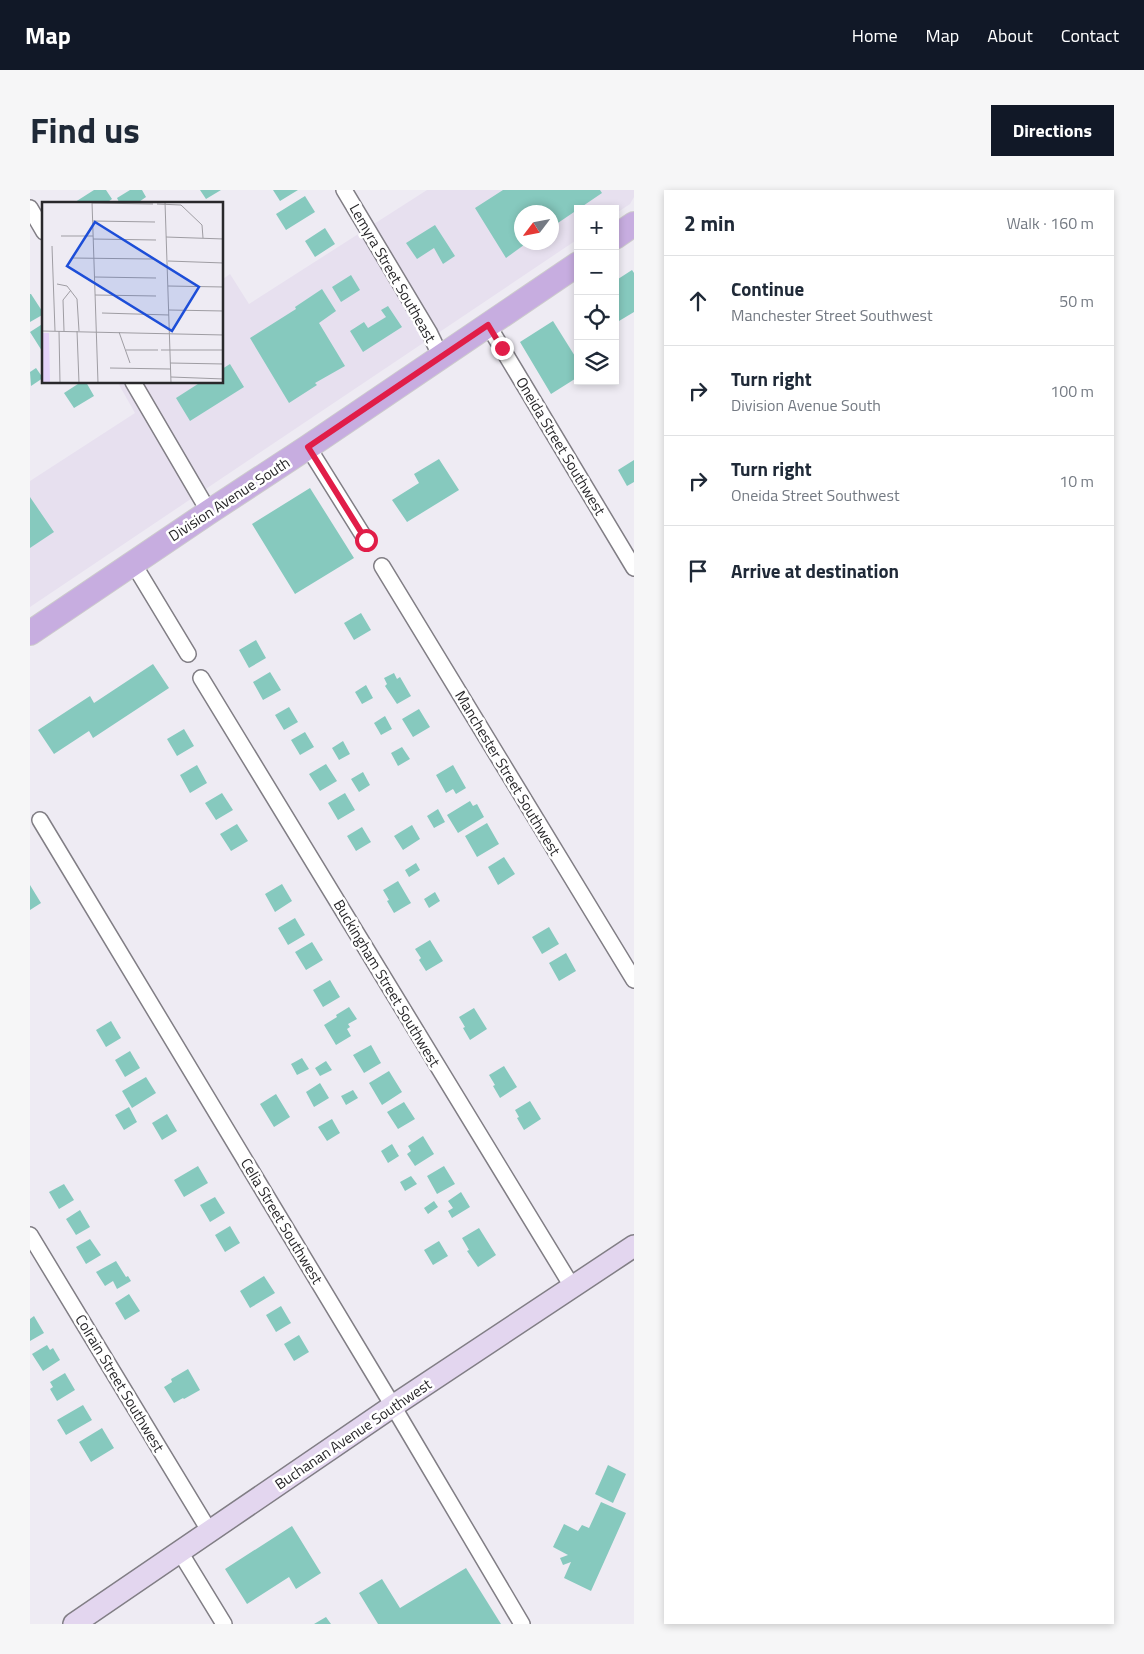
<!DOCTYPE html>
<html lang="en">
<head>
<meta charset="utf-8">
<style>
	:root { --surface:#fff; --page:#f6f6f7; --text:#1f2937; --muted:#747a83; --line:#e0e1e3; --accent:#111827 }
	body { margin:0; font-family:"Titillium Web",sans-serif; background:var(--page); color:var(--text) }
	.controls { position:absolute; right:15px; top:15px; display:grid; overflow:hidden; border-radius:0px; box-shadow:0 2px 8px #0003 }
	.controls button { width:45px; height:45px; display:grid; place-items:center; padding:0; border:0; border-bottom:1px solid var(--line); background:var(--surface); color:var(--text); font:25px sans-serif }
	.compass { position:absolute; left:484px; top:15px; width:45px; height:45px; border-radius:50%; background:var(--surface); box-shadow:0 2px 8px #0003; rotate:238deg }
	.stop { position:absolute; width:15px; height:15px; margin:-11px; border:4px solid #e11d48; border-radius:50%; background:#fff }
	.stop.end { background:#e11d48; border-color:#fff; box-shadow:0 1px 5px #0008 }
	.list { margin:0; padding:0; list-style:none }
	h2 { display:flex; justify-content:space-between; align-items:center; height:65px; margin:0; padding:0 20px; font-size:21px }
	h2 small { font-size:16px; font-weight:400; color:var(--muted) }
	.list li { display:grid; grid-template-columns:32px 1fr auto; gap:15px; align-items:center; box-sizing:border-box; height:90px; padding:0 20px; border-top:1px solid var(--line) }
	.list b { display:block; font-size:19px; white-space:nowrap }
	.list p { margin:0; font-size:16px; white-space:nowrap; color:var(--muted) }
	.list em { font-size:16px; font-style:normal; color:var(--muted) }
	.icon { flex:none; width:28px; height:28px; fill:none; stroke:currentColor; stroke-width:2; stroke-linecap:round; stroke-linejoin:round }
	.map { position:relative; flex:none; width:604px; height:1434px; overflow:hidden; border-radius:0px }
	header { display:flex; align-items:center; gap:30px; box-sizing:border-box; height:70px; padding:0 25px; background:var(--accent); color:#fff }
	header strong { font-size:24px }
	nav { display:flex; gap:28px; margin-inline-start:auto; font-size:18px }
	.intro { display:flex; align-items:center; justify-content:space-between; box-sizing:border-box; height:120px; padding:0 30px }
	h1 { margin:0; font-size:35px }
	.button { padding:12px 22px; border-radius:0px; background:var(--accent); color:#fff; font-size:18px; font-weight:700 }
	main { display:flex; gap:30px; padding:0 30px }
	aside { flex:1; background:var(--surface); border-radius:0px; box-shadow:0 2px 8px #0003 }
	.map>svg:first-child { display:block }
	.built { fill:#e7e0ef; fill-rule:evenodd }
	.building { fill:#86c9be }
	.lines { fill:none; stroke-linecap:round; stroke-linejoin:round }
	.street-casing { stroke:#817e85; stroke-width:18 }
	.secondary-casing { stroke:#817e85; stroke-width:24 }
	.primary-casing { stroke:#cccbcc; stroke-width:26 }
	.street { stroke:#fff; stroke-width:15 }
	.secondary { stroke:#e3d6ef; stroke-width:21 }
	.primary { stroke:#c7ade0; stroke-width:24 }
	.route { stroke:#e11d48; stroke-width:6 }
	.labels { text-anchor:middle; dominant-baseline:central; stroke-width:5; stroke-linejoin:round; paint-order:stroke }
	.street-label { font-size:15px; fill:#29282b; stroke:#fff }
	.inset-road { fill:none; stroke:#9f9da3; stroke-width:1 }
	.view { fill:#1d4ed8; fill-opacity:0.15; stroke:#1d4ed8; stroke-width:2.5 }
	.inset-edge { fill:none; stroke:#29282b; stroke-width:2.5 }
</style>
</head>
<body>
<header>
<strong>Map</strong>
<nav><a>Home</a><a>Map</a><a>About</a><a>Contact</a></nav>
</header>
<div class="intro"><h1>Find us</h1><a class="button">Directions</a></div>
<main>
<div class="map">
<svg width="604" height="1434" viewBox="0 0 604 1434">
	<rect width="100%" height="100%" fill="#eeebf3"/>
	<path class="built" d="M397,0H604V7L600,14L585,24V19H548V49L0,417V291L105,223L88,193L192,192L193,89L200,84L219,114ZM492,22H522V52H492Z"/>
	<path class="building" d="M64,0H76L82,9L75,14H42Z
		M100,0H112L116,7L106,14H90L87,8Z
		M170,0H191L176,9Z
		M243,0H268L250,11Z
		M473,0H570L572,3L522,37V22H492V52H498L476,68L445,18Z
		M275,6L285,22L256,40L246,24Z
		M405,35L425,66L413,74L404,58L387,69L376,53Z
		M295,38L305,54L285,67L275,51Z
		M602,80L604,83V122L589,131L585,125V91Z
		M321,85L330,100L311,112L302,97Z
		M292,99L306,121L289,133L315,176L285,193L287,195L259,213L220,148L266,119L265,117Z
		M0,104H1L14,124L0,132Z
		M358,116L372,137L333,162L320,141L334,132L338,138L356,127L351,120Z
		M523,131L548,171V187L521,204L490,152Z
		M14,133V160L12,161L0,142Z
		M200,174L214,197L160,231L146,208L171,192H192V179Z
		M6,178L13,188L1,196L0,182Z
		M51,192H56L64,206L44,218L34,203Z
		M409,269L429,300L377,332L362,310L389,293L384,284Z
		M604,270V292L597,296L588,280Z
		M280,298L324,368L265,404L222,334Z
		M0,307L24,342L0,358Z
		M331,423L341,440L324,450L314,433Z
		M226,450L236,468L219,478L209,460Z
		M123,474L139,498L63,548L59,541L24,564L8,540L60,506L64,513Z
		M240,482L251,500L233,510L223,492Z
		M364,483L367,489L370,487L381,506L367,514L355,496L357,494L354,488Z
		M336,495L343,508L332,514L325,502Z
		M259,517L268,532L254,540L245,525Z
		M389,519L400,537L383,547L372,529Z
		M355,526L362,539L351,545L344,533Z
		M154,539L164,556L147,566L137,549Z
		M275,542L284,557L270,565L261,550Z
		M313,551L320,564L309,570L302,558Z
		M372,557L380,569L368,576L361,563Z
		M296,574L307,591L290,601L279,584Z
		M167,575L177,593L160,603L150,585Z
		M423,575L436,598L426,604L423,599L416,603L406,585Z
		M333,582L340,595L329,602L321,589Z
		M192,603L203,620L186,630L175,613Z
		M315,603L325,620L308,630L298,613Z
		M440,611L443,616L447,614L454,627L428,643L417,625Z
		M408,619L415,632L404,638L397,626Z
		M457,633L469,654L447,667L435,646Z
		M207,634L218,651L201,661L190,644Z
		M382,635L390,649L373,660L364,646Z
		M332,637L341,652L326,661L317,646Z
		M474,667L485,684L468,695L458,677Z
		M386,673L390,680L379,687L375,680Z
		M368,691L381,713L364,723L357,711L359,710L353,700Z
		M252,694L262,711L245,722L235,704Z
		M0,695L11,713L0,720Z
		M405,702L410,711L399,718L394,709Z
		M265,728L275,745L258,755L248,738Z
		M519,737L529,754L512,764L502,747Z
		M400,750L413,771L396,781L389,770L391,768L385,759Z
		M282,752L293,770L276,780L265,762Z
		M536,763L546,781L529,791L519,773Z
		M300,790L310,807L293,817L283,800Z
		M319,817L327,829L318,834L320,837L317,839L321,846L306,855L294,835L307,827L306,825Z
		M444,818L457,839L440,850L433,838L435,837L429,827Z
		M81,831L91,848L76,857L66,840Z
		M341,855L351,873L334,883L323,865Z
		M100,861L110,878L95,887L85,870Z
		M272,868L279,879L267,885L261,874Z
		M296,871L302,880L290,886L285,878Z
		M474,876L487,897L470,908L463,896L465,895L459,885Z
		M359,881L372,902L352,915L339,893Z
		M116,887L126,903L102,918L92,901Z
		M290,893L299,908L284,917L276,902Z
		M323,900L328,908L316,915L311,906Z
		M246,904L260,927L244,937L230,914Z
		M500,911L511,929L494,940L487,928L489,927L485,920Z
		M374,912L385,929L368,939L357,922Z
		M99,917L107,932L94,940L85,925Z
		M137,924L147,941L132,950L122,933Z
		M302,929L310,943L297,951L288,937Z
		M393,946L404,964L385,976L377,964L381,961L378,956Z
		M362,954L369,966L358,973L351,961Z
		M168,976L178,993L154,1007L144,990Z
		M414,976L425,994L407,1004L397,986Z
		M381,986L387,994L375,1001L370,992Z
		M34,994L44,1010L29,1019L19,1002Z
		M431,1002L440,1017L422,1028L418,1021L423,1018L418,1011Z
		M185,1007L195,1023L180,1032L170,1015Z
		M404,1011L408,1017L398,1024L394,1018Z
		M50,1020L60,1037L46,1045L36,1029Z
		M200,1036L210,1053L195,1062L185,1045Z
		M449,1038L466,1065L448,1077L437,1061L439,1060L432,1048Z
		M60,1049L71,1065L56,1074L46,1057Z
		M409,1051L418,1066L403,1075L394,1060Z
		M86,1071L96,1087L98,1086L101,1091L87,1099L83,1091L75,1096L66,1082Z
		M234,1086L245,1103L220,1118L210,1101Z
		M99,1104L110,1121L95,1130L85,1113Z
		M251,1116L261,1133L246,1142L236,1125Z
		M4,1126L14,1143L0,1151V1129Z
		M269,1145L279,1162L264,1171L254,1154Z
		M17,1155L20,1160L23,1158L30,1170L13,1181L2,1164Z
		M158,1179L170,1200L154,1209L153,1208L144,1213L134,1197L142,1192L141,1189Z
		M35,1183L45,1200L27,1211L20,1199L23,1197L20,1192Z
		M53,1215L62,1230L36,1245L27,1230Z
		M72,1238L84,1258L61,1272L49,1252Z
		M578,1275L596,1284L583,1313L565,1304Z
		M571,1312L596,1323L561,1401L534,1388L541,1372L533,1375L530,1368L538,1365L523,1357L534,1334L548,1341L552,1335L559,1338Z
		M262,1336L291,1383L266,1399L259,1387L217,1414L195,1379Z
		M436,1378L471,1434H348L329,1403L352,1389L370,1418Z
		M296,1427L301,1434H284Z"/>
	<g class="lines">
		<defs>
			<path id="street" d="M314,0L399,142L411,167
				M0,18L14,42
				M458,135L604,378
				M103,192L179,322
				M278,257L336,350
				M103,373L158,464
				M352,376L604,790
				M171,488L543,1098
				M10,630L363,1216L492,1434
				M0,1045L180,1342
				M150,1362L194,1434"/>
			<path id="secondary" d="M44,1434L363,1216L604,1056"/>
			<path id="primary" d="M585,47L604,34
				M0,443L179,322L278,257L548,74"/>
		</defs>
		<use href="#street" class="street-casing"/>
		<use href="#secondary" class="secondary-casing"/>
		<use href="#primary" class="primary-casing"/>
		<use href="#street" class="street"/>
		<use href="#secondary" class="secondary"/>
		<use href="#primary" class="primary"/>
	</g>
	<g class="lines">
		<path class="route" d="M336,350L278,257L458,135L472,158"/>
	</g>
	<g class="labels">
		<g class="street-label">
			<text transform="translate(363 83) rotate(60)">Lemyra Street Southeast</text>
			<text transform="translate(531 256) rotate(59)">Oneida Street Southwest</text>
			<text transform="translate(199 309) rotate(-33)">Division Avenue South</text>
			<text transform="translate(478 583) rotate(59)">Manchester Street Southwest</text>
			<text transform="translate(357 793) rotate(59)">Buckingham Street Southwest</text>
			<text transform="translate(252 1031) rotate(59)">Celia Street Southwest</text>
			<text transform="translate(90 1193) rotate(59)">Colrain Street Southwest</text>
			<text transform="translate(323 1244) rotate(-34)">Buchanan Avenue Southwest</text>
		</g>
	</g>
	<g transform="translate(12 12)">
		<rect width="181" height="181" fill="#eeebf3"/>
		<path d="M0,131H7L8,181H0Z" fill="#e4d2f9"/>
		<path class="inset-road" d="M50,0L56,181M123,0L129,181M50,1L111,2M115,2L139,3L160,23L161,36M51,19L113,20M19,34H51M124,35L182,37M51,37L114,38M10,44L13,129M30,56L111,57M126,59L182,61M53,75L114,76M15,82L25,84L35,97L37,129M126,84L182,85M53,93L114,94M127,108L182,109M60,111L127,113M0,129L182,133M17,129L18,181M22,129L21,98L29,88M35,129L37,181M77,130L88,161M84,148H116M119,148H182M128,161L182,162M68,166L128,167M129,175L182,177"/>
		<path class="view" d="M53,20L157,85L130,129L25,64Z"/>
		<rect width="181" height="181" class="inset-edge"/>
	</g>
</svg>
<div class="controls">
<button>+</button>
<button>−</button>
<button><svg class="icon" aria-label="locate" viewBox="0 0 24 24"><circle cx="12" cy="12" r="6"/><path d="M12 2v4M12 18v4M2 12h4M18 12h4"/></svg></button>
<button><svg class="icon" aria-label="layers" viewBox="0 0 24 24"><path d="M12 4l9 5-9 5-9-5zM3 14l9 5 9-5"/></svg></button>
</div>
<svg class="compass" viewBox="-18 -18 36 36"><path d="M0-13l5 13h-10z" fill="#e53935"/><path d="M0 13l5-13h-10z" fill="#747a83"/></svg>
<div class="stop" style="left:336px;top:350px"></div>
<div class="stop end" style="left:472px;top:158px"></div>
</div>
<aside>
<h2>2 min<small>Walk · 160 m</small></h2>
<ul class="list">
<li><svg class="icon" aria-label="ahead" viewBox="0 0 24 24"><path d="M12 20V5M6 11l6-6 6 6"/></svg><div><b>Continue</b><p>Manchester Street Southwest</p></div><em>50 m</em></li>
<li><svg class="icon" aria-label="right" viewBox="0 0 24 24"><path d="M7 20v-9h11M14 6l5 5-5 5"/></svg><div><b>Turn right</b><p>Division Avenue South</p></div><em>100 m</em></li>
<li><svg class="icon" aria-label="right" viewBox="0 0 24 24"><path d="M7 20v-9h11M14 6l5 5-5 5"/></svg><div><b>Turn right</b><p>Oneida Street Southwest</p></div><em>10 m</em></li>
<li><svg class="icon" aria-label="arrive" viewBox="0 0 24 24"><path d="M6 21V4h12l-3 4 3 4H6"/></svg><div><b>Arrive at destination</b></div></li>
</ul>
</aside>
</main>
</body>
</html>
